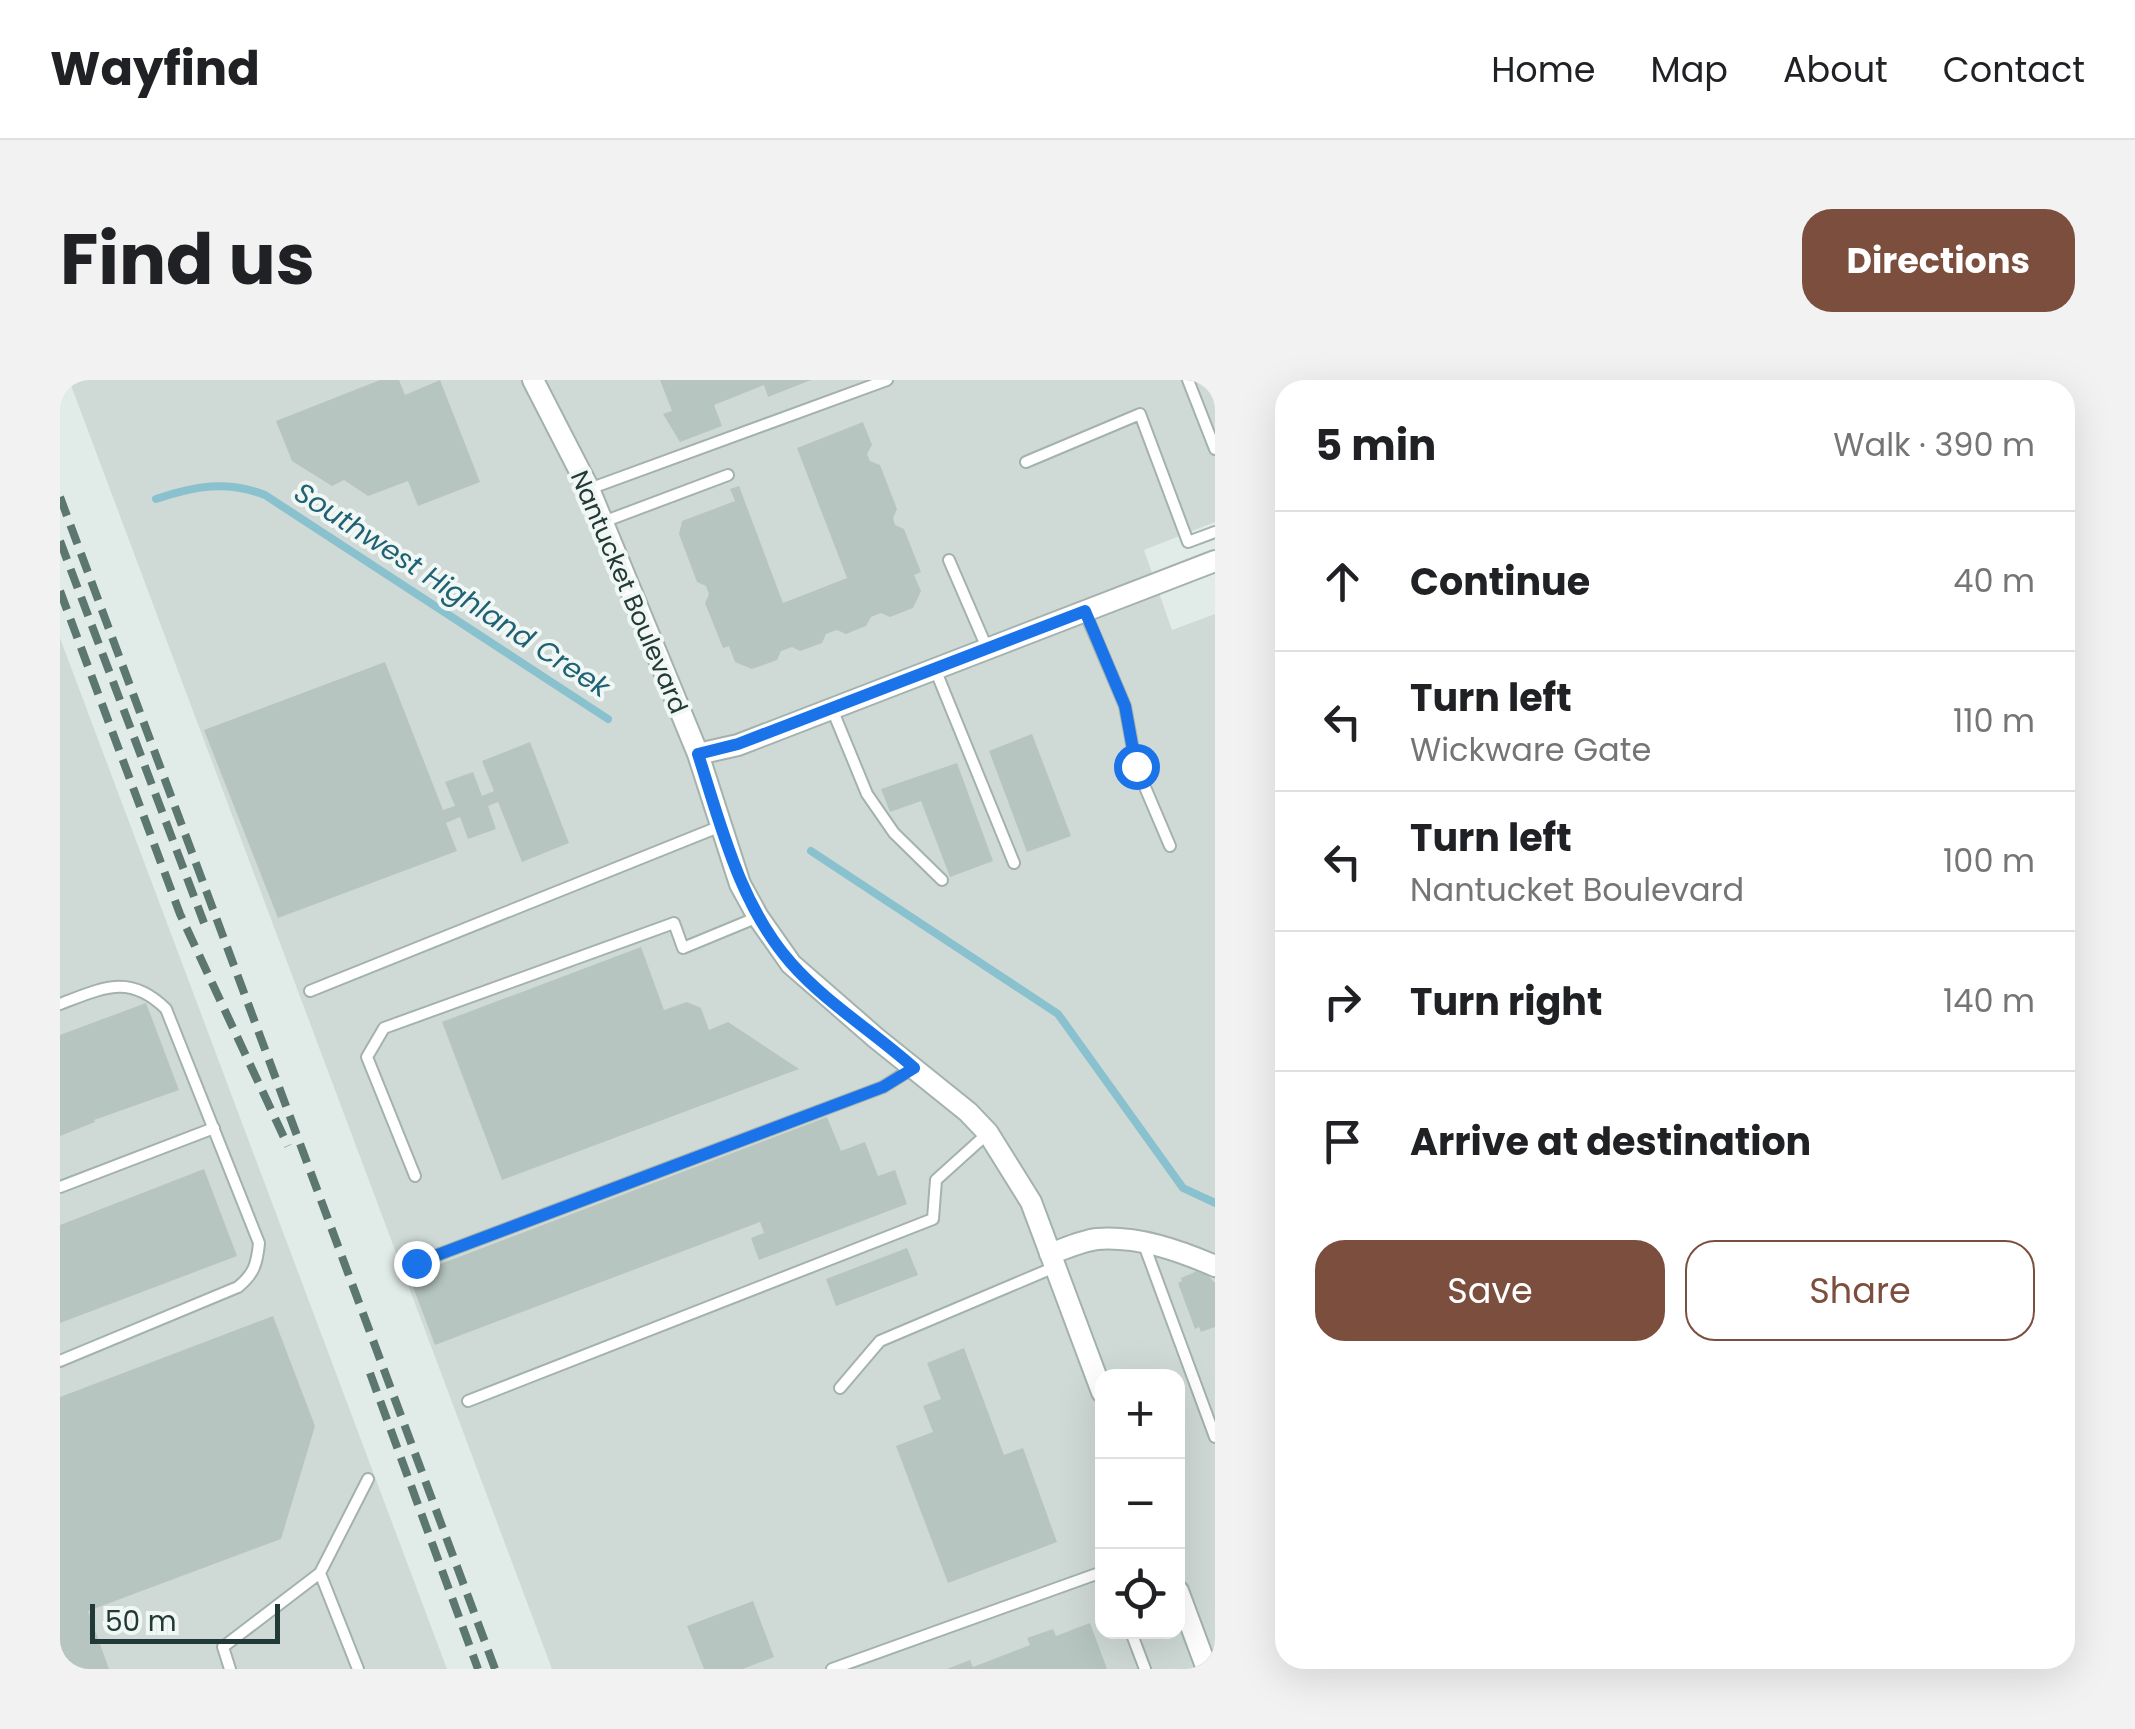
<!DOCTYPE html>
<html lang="en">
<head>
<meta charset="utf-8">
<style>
	:root { --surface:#fff; --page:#f2f2f2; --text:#202124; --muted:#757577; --line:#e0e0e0; --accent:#7c4e3e }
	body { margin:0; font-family:Poppins,sans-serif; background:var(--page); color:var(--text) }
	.controls { position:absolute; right:30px; bottom:30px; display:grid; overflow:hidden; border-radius:20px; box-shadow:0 10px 40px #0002 }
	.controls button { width:90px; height:90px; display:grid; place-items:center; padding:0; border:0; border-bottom:2px solid var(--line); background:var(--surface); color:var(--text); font:50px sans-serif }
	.scale { position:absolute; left:30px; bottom:25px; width:190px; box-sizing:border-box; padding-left:10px; border:5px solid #223a35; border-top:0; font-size:28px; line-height:35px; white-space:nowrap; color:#223a35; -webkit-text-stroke:8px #f1f7f4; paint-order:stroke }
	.stop { position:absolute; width:30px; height:30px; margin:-22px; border:8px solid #1a73e8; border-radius:50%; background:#fff }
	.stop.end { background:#1a73e8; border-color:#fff; box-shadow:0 2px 10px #0008 }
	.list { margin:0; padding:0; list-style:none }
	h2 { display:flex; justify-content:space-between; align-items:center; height:130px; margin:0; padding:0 40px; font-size:42px }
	h2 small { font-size:32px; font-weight:400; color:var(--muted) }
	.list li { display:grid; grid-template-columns:65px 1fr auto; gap:30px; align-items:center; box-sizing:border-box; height:140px; padding:0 40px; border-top:2px solid var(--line) }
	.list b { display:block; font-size:38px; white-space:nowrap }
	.list p { margin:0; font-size:32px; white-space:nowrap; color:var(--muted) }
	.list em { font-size:32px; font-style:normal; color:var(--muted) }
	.actions { display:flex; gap:20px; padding:30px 40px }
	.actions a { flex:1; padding:22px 0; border:2px solid var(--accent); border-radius:30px; text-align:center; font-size:35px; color:var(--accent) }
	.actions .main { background:var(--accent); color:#fff }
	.icon { flex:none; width:55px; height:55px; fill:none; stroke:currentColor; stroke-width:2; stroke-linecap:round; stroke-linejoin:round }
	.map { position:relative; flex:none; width:1155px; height:1289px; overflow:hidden; border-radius:30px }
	header { display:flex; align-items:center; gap:60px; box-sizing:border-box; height:140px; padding:0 50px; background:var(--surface); border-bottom:2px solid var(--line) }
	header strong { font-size:48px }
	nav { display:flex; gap:55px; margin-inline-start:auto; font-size:35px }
	.intro { display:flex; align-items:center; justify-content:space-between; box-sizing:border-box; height:240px; padding:0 60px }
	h1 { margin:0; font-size:70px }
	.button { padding:25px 45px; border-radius:30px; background:var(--accent); color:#fff; font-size:35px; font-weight:700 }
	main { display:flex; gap:60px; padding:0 60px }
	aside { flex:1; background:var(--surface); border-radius:30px; box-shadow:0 10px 40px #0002 }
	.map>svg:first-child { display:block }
	.built { fill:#cfdad6; fill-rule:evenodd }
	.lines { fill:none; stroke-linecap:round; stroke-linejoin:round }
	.stream { stroke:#8ac1ce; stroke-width:8 }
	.building { fill:#b6c5c0 }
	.service-casing { stroke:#a4b2ae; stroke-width:14 }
	.minor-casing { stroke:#a4b2ae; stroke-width:24 }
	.service { stroke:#fff; stroke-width:10 }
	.minor { stroke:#fff; stroke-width:20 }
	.rail { stroke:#5c7670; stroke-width:8; stroke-dasharray:20 10; stroke-linecap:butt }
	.route { stroke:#1a73e8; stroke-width:12 }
	.labels { text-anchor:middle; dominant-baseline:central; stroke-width:8; stroke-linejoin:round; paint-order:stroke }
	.street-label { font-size:25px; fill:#223a35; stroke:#f1f7f4 }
	.water-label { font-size:28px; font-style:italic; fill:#1f6274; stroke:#f1f7f4 }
</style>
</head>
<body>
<header>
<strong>Wayfind</strong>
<nav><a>Home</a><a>Map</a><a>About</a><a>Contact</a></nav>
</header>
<div class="intro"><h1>Find us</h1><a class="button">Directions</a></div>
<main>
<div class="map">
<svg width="1155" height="1289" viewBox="0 0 1155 1289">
	<rect width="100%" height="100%" fill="#e1ebe7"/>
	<path class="built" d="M9,0H1155V142L1084,170L1112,250L1155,234V1289H492ZM1042,996H1118V1252H1042Z
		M0,258L387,1289H0Z"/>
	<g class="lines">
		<path class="stream" d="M96,119C134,106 167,100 205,115L548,339
			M751,471L998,634L1123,808L1155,823"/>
	</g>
	<path class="building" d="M320,0H339L345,15L380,0L420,102L358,126L348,101L308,116L284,100L272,106L232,81L216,41Z
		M600,0H751L708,17L704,5L654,25L662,46L620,62L603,34L612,31Z
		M803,42L812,65L807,74L810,81L820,85L837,129L833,138L835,145L844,149L861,192L854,195L861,211L853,228L830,237L821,233L811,237L806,246L786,254L777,250L766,254L762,263L740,271L732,267L721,271L717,280L692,289L675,282L669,266L663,268L645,223L649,214L646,206L637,202L619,154L622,141L675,121L670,109L679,106L723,223L787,198L737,68Z
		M325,282L383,430L395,426L385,402L413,392L422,416L434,411L422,381L470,362L509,463L462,482L438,422L428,426L436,449L408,459L400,437L386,443L397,471L218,538L144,350Z
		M972,354L1011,456L967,472L929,371Z
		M897,383L933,481L890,497L861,421L830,432L821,409Z
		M581,567L604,630L627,622L641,628L649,650L668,642L739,689L442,800L382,642Z
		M86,623L119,710L34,740L35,742L0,756V655Z
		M767,737L781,771L805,762L818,796L835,790L847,824L699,880L691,858L704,853L700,842L375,965L349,896Z
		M144,789L177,876L0,943V845Z
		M847,868L858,895L776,926L766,899Z
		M1142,889L1155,903V947L1141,952L1139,947L1135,949L1118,903L1122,901L1121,898Z
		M213,936L255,1046L221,1159L28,1231L49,1289H0V1017Z
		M904,968L944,1075L963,1068L997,1162L888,1203L836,1066L873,1052L863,1026L881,1019L867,983Z
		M693,1221L714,1277L683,1289H644L627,1246Z
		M1030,1243L1047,1289H887L910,1280L913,1287L970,1265L967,1258L993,1249L996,1256Z"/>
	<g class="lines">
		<defs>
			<path id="service" d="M1128,0L1155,69
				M966,82L1080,34L1128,162L1155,152
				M529,109L827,0
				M543,142L668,95
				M889,180L927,268
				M1025,232L1065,326L1076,386L1110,466
				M875,289L954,483
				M772,329L807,414L834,453L882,500
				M250,611L661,446
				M0,624C43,608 69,593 106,629L199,863C197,884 194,894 178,907L0,981
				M355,796L307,677L324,648L614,543L623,568L698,537
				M0,807L154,748
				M1083,862L1155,1057
				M356,883L823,707L853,688
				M780,1008L820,961L995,887
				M408,1021L873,839L876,800L927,754
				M260,1193L298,1289
				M1071,1252L1085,1289
				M170,1289L163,1267L260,1193L308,1099
				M772,1289L1042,1192"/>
			<path id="minor" d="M473,0L529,109L638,374L680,504L698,537L731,584L816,658L908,732L928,753L971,822L1042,1012
				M638,374L678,365L1155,181
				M990,874C1004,869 1021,861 1037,859C1078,856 1118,870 1155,886
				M1118,1211L1147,1289"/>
		</defs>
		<use href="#service" class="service-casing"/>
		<use href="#minor" class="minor-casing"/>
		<use href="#service" class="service"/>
		<use href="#minor" class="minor"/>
		<path class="rail" d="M0,117L435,1289
			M0,161L144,543
			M0,211L120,534L228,766
			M310,993L418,1289"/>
	</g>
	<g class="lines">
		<path class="route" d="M356,883L823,707L854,688C814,652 766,623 731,583C680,525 661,446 638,374L678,364L1025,231L1065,326L1076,386"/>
	</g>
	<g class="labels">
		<g class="street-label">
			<text transform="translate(569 212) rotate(67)">Nantucket Boulevard</text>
		</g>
		<g class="water-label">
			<text transform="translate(392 210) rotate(33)">Southwest Highland Creek</text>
		</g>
	</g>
</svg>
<div class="controls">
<button>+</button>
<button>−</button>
<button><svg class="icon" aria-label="locate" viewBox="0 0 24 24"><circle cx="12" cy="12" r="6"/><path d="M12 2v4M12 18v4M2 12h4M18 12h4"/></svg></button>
</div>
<div class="scale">50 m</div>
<div class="stop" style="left:1076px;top:386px"></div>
<div class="stop end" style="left:356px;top:883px"></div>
</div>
<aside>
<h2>5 min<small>Walk · 390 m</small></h2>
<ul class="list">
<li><svg class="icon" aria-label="ahead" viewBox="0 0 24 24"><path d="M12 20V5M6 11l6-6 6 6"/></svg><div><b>Continue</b></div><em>40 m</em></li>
<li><svg class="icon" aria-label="left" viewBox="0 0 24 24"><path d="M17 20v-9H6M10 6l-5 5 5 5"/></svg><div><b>Turn left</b><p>Wickware Gate</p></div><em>110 m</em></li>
<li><svg class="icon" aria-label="left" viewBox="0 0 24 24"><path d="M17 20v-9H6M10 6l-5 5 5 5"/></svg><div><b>Turn left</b><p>Nantucket Boulevard</p></div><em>100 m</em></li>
<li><svg class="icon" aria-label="right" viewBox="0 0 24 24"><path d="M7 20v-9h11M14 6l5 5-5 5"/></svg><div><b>Turn right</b></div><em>140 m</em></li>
<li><svg class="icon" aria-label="arrive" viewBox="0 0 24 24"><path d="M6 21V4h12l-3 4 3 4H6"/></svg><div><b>Arrive at destination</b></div></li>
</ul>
<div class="actions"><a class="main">Save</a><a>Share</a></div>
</aside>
</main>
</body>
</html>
